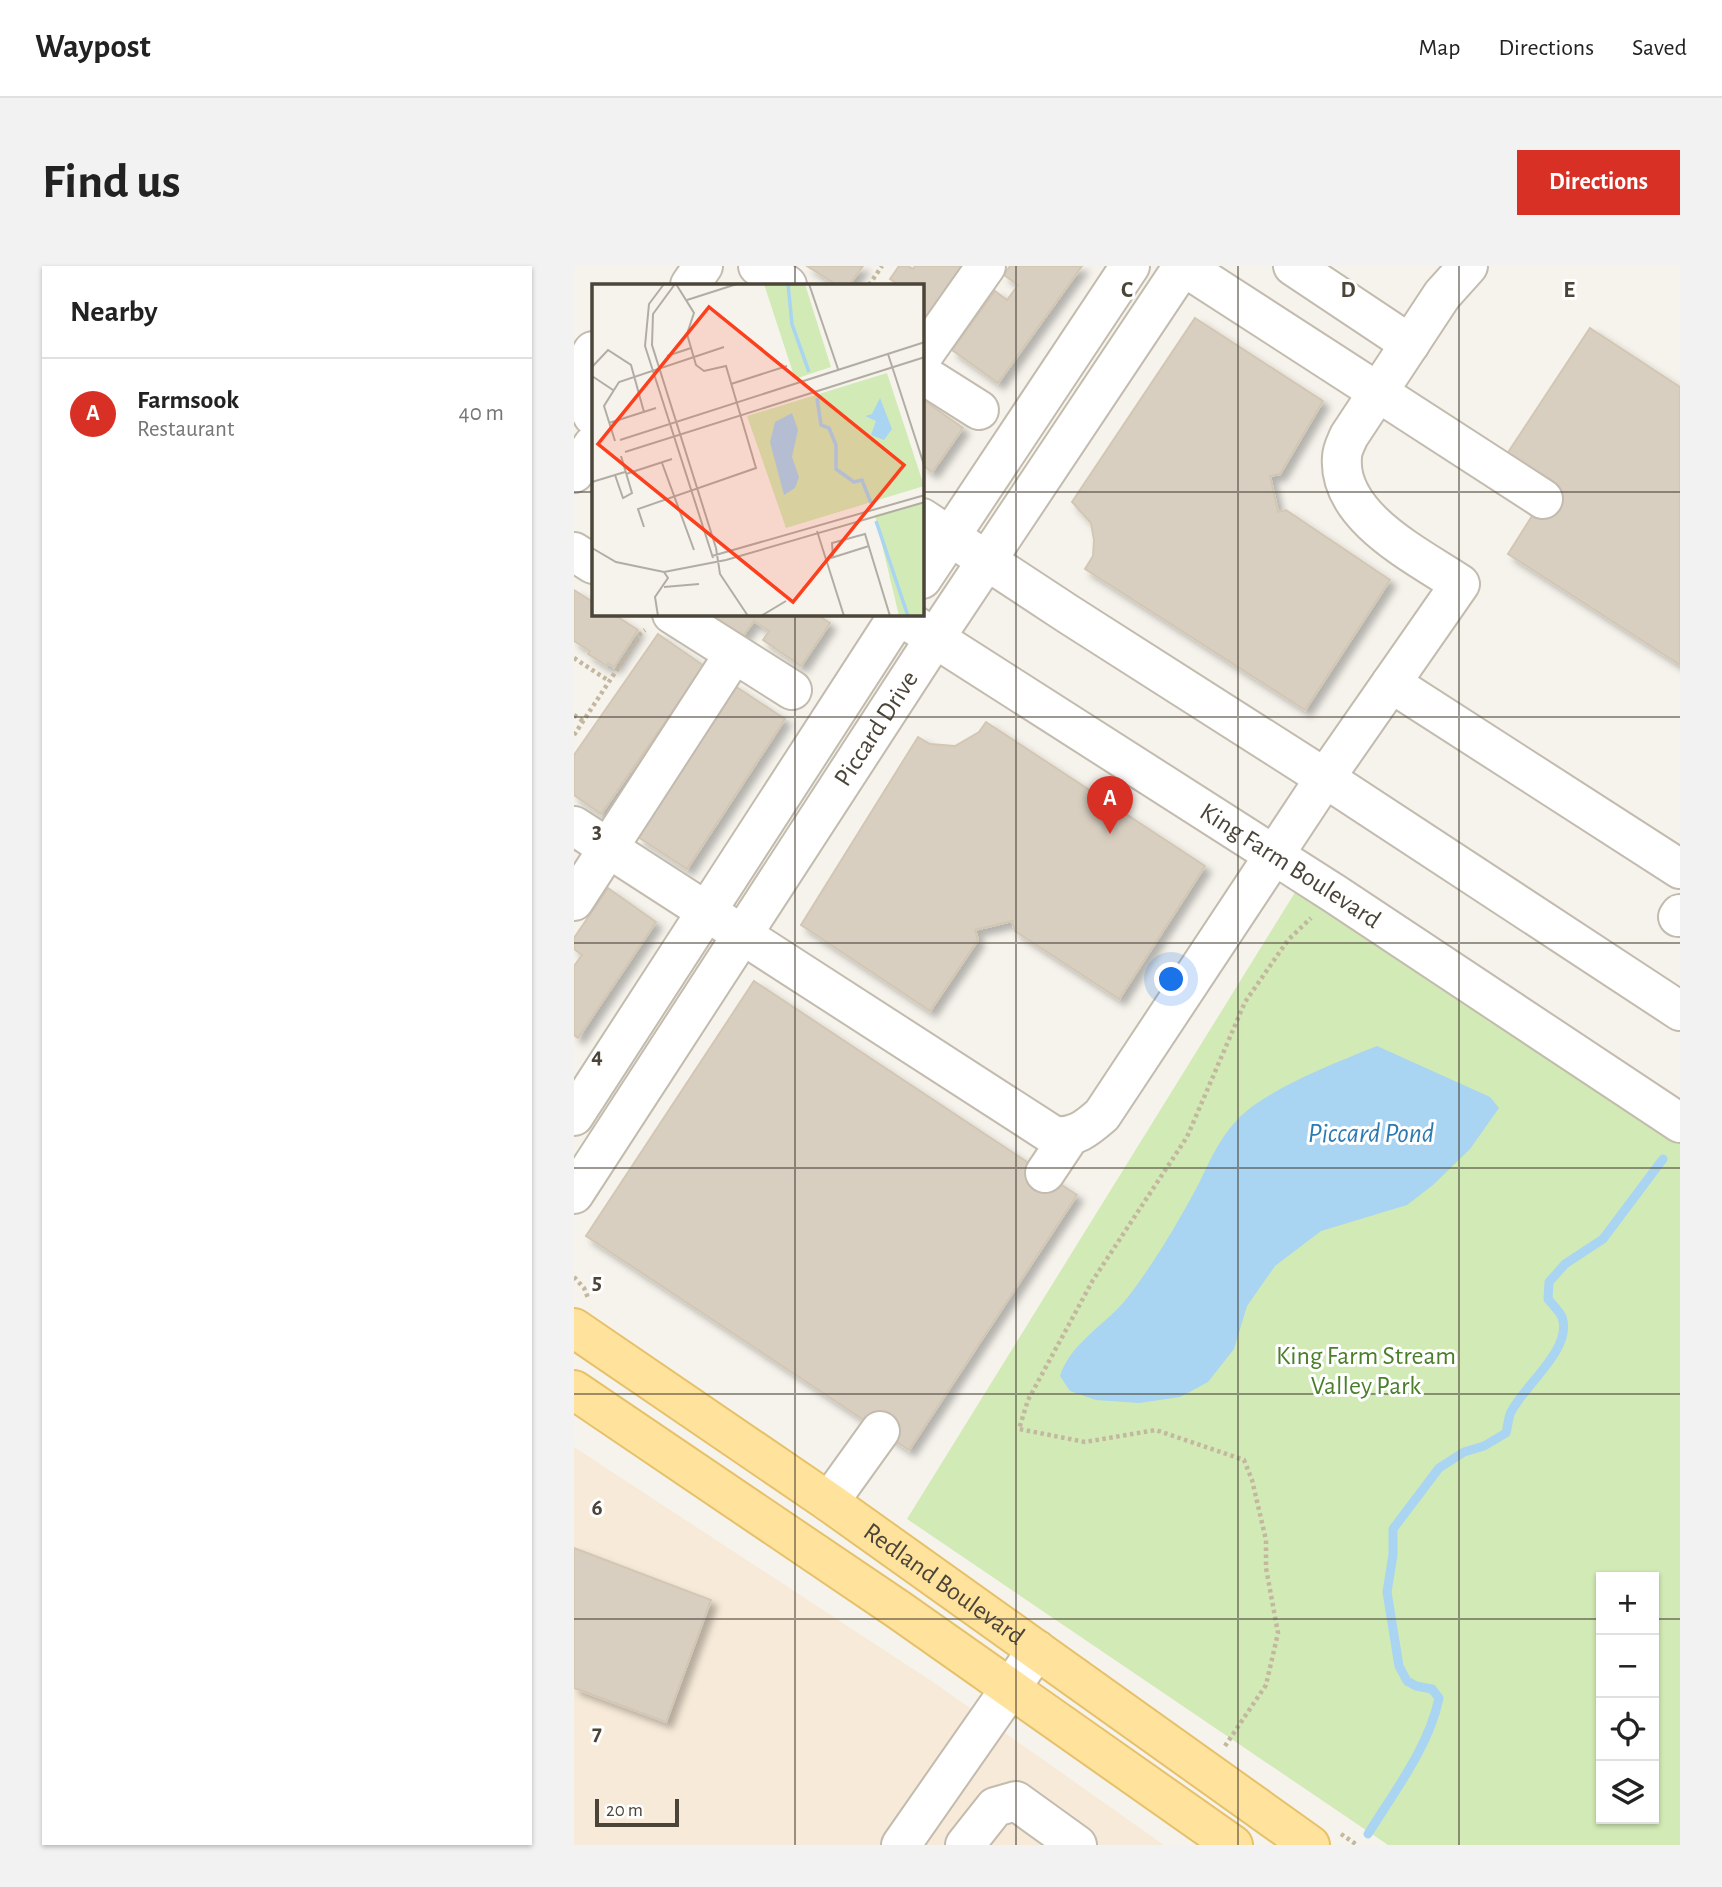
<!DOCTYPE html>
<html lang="en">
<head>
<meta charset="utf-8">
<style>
	:root { --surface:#fff; --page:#f2f2f2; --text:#222; --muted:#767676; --line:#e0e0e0; --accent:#d93025 }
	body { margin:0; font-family:"Alegreya Sans",sans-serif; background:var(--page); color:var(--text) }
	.controls { position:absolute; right:21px; bottom:21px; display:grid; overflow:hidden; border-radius:0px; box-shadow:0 2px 5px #0004 }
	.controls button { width:63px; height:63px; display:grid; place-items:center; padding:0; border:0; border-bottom:2px solid var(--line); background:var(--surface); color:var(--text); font:35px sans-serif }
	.scale { position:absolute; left:21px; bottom:18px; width:84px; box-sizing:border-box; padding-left:7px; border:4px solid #4b4439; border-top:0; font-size:19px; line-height:24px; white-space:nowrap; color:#4b4439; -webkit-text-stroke:5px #fff; paint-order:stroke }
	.you { position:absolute; left:598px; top:714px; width:24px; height:24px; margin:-18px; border:5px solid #fff; border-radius:50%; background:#1a73e8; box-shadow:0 0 0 10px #1a73e833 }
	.badge { display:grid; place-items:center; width:46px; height:46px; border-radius:50%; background:var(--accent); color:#fff; font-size:23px; font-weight:700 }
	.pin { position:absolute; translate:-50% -58px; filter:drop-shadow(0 2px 4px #0008) }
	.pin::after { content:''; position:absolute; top:37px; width:24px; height:21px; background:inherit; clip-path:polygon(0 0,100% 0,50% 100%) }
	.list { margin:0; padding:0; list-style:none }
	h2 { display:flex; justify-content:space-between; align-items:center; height:91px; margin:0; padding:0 28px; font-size:30px }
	h2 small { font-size:23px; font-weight:400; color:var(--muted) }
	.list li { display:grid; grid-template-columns:46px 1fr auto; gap:21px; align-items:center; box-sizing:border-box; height:112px; padding:0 28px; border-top:2px solid var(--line) }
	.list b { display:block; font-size:26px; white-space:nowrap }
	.list p { margin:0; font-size:23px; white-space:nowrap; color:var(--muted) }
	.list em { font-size:23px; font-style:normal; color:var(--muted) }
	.icon { flex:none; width:38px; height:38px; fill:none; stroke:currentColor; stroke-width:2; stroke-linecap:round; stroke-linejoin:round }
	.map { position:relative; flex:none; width:1106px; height:1579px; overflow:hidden; border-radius:0px }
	header { display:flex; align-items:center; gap:42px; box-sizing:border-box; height:98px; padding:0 35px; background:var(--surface); border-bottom:2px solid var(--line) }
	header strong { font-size:33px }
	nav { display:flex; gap:38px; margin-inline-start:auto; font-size:24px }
	.intro { display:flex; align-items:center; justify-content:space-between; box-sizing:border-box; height:168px; padding:0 42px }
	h1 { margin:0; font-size:49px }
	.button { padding:18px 32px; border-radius:0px; background:var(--accent); color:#fff; font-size:24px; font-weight:700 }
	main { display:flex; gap:42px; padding:0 42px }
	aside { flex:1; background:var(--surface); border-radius:0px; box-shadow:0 2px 5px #0004 }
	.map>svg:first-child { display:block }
	.commercial { fill:#f7ead8 }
	.green { fill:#d2eab5; fill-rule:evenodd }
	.water { fill:#a9d4f2 }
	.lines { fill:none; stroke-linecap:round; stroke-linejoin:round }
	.stream { stroke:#a9d4f2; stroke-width:9 }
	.building { fill:#d8cfc1; stroke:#d3c7b4; stroke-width:2; filter:url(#shadow) }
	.minor-casing { stroke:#c2bbae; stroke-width:42 }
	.major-casing { stroke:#e6c16a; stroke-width:42 }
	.path { stroke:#c4b79f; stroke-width:4.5; stroke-dasharray:3.5 3.5; stroke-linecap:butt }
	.minor { stroke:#fff; stroke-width:38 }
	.major { stroke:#ffe39c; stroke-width:38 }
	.grid { fill:none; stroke:#4b4439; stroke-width:2; stroke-opacity:0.55 }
	.labels { text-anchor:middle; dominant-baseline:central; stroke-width:6; stroke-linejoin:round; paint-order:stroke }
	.street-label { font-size:26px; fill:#4b4439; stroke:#fff }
	.park-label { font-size:26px; fill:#4a7f2a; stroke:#fff }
	.water-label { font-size:28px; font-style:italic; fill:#2e7ab2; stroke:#fff }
	.inset-river { fill:none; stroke:#a9d4f2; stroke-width:3.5 }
	.inset-road { fill:none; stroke:#b2ada4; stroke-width:2 }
	.view { fill:#fc3f1d; fill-opacity:0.15; stroke:#fc3f1d; stroke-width:3.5 }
	.inset-edge { fill:none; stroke:#4b4439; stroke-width:3.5 }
	.grid-label { font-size:23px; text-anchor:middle; font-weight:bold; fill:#4b4439; stroke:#fff; stroke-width:6; stroke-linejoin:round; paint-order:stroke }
</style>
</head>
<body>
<header>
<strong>Waypost</strong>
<nav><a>Map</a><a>Directions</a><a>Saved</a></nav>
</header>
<div class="intro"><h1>Find us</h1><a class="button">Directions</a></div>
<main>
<aside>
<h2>Nearby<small></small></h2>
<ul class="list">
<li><span class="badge">A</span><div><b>Farmsook</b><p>Restaurant</p></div><em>40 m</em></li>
</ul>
</aside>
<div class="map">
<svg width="1106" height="1579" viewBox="0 0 1106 1579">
	<defs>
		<filter id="shadow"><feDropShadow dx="6" dy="6" stdDeviation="3.5" flood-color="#0004"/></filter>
	</defs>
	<rect width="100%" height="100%" fill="#f6f3ec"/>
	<path class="commercial" d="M0,1181L362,1418L590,1579H0Z"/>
	<path class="green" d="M725,620L1106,874V1579H814L333,1253ZM1027,1311H1080V1553H1027Z"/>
	<path class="water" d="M803,780L916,831L925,842L896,883L859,919L833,939L747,965L701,1000L673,1040L660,1083L634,1116L606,1131L565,1137L522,1134L496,1125L486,1110C497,1076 533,1058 554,1031C580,997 602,960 622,923C635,898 643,875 663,854C691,824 763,796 803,780Z"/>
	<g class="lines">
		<path class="stream" d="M794,1568C820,1526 855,1481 865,1432L858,1423L842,1420L833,1415L825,1400L813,1326L819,1289V1263L865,1202L890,1186L910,1180L932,1167C934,1160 934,1152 937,1146C951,1118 999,1083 988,1051C985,1045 979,1039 974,1033L975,1016L991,998L1029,973L1089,893"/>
	</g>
	<path class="building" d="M233,0H289L275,19H263Z
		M325,0H334L339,3L341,0H390L348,56V19H325L316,13Z
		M436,0H508L424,117L378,84L421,25L433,34L444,19L430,9Z
		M621,52L749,135L706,208L696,210L704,246L712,244L816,314L731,444L511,303L519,290L520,274L517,257L498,236Z
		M1016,62L1106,121V399L934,288L977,220L931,191Z
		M348,133L389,162L358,206L348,199Z
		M0,324L19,336V348H39L64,364L40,401L34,397L33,400L14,388L16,385L0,375Z
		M136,348H242L256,357L227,400L189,374L195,365L180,355L169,370Z
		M84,368L130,400L27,548L0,529V489Z
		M158,418L211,453L113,603L64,571Z
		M412,456L631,600L545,733L441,665L438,655L401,664L404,674L356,745L227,659L344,471L356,478L381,480L405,466Z
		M34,622L82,656L4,772L0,769V700L8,689L0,683V672Z
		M180,715L503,929L335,1184L12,970Z
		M0,1282L137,1334L92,1456L0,1422Z"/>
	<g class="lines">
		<defs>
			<g id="minor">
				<path d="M184,0L213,19"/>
				<path d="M609,0L969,233"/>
				<path d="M719,0L836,78"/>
				<path d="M116,19L129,0"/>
				<path d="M19,85C4,108 5,127 19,150"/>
				<path d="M348,91L412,0"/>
				<path d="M348,108L405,144"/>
				<path d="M0,207L19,179"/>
				<path d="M348,252L494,348L751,512L1106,745"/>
				<path d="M0,286L19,298"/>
				<path d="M348,313L556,0"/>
				<path d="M98,348L218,424"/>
				<path id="s1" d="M323,348L761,628L1106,857"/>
				<path d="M817,417L1106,603"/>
				<path d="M0,560L480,870C501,872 512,863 528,849L751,512L886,318C844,290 763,251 768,191C768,184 772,177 775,170L868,29L894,0"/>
				<path d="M0,635L160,388"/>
				<path d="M1104,651L1106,648"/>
				<path d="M0,850L325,348"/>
				<path d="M471,907L495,871"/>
				<path id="s2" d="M0,928L361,372L609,0"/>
				<path d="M255,1236L306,1165"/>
				<path d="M327,1579L463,1384"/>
				<path d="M391,1579L421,1541L442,1535L503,1579"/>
			</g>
			<g id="major">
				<path id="s3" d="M0,1062L255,1236L736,1579"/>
				<path d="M0,1124L325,1344L659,1579"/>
			</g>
		</defs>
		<use href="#minor" class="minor-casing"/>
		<use href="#major" class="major-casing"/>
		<path class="path" d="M295,19L308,0
			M0,392L35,415
			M0,449L9,455
			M0,469L67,367L71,364
			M0,1011L10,1022L14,1032
			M651,1480L692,1419L704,1367L692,1302V1274L678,1214L670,1194L582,1164L511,1176L445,1163L454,1134L519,1014L613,871L671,736L714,674L737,652
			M767,1568L783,1579"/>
		<use href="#minor" class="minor"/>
		<use href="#major" class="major"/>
	</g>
	<path class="grid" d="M221,0V19M442,0V1579M664,0V1579M885,0V1579M0,226H19M348,226H1106M221,348V1579M0,451H1106M0,677H1106M0,902H1106M0,1128H1106M0,1353H1027M1080,1353H1106"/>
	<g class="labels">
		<g class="street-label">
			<text stroke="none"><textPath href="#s2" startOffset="555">Piccard Drive</textPath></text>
			<text stroke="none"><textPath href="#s1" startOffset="467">King Farm Boulevard</textPath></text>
			<text stroke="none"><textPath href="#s3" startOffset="450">Redland Boulevard</textPath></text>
		</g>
		<g class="park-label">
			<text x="792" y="1090">King Farm Stream<tspan x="792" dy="30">Valley Park</tspan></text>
		</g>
		<g class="water-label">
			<text x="797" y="868">Piccard Pond</text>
		</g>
	</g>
	<g transform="translate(18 18)">
		<rect width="332" height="332" fill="#f6f3ec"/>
		<path d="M172,0H213L239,83L203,95ZM295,89L332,202L194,244L155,132ZM332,218V332H307L283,231Z" fill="#d2eab5"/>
		<path d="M288,114L300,145L292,156L279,151L284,137L273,132L280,130ZM200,129L206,146L200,173L207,193L203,204L192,211L178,158L183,138Z" fill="#a9d4f2"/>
		<path class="inset-river" d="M196,0L200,40L217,88M225,114L229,141L237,144L244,161V185L262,198L270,196L279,219M284,237L316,332"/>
		<path class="inset-road" d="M72,0L57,20L53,62L121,274M83,0L61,30L60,61L124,264L128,290L156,332M217,0L246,85M95,16L145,0M296,70L333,184M75,72L99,64M0,83L16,66L39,81L52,128M0,92L21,106M139,100L195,82M17,139L64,124M28,156L333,58M23,157L12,122L27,98L132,63M33,168L333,73M29,172L40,209L31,214L23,191L33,188M70,179L102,266M34,190L80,175M0,198L23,191M52,243L46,225L164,184L134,82L112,87L104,81L95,50L102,29L84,0M225,247L252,332M0,264L24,278L72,288M120,272L333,211M241,273L240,259L273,250L298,332M239,274L277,262M72,288L134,276L333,218M72,303L107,300M66,332L63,313L76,294L72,288M169,332L194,317"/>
		<path class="view" d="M117,23L312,181L201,318L6,160Z"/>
		<rect width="332" height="332" class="inset-edge"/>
	</g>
	<g class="grid-label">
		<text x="553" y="31">C</text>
		<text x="774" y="31">D</text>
		<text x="995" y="31">E</text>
		<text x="23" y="572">3</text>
		<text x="23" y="797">4</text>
		<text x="23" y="1023">5</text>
		<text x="23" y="1249">6</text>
		<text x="23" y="1474">7</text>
	</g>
</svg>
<div class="controls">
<button>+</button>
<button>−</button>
<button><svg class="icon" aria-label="locate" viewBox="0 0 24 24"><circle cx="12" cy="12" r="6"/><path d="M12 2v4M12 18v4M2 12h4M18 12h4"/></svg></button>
<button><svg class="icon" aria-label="layers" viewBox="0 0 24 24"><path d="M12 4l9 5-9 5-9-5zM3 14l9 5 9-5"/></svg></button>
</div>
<div class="scale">20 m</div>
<div class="you"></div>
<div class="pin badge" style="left:536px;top:568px">A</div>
</div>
</main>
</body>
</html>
